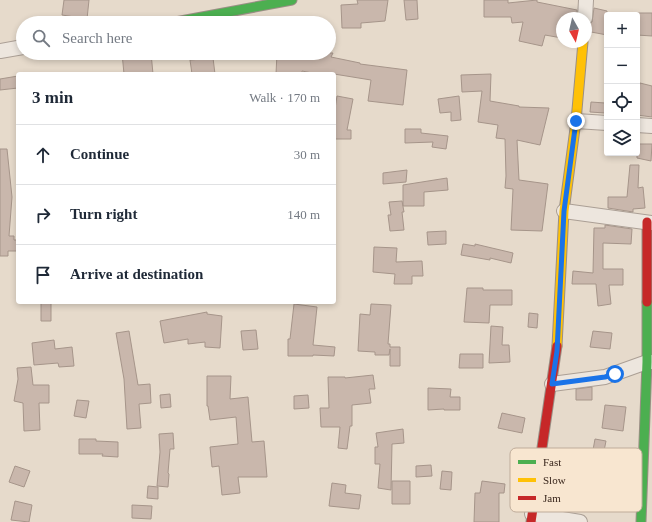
<!DOCTYPE html>
<html lang="en">
<head>
<meta charset="utf-8">
<style>
	:root { --surface:#fff; --page:#f6f6f7; --text:#1f2937; --muted:#747a83; --line:#e0e1e3 }
	body { margin:0; font-family:Georgia,serif; background:var(--page); color:var(--text) }
	.controls { position:absolute; right:12px; top:12px; display:grid; overflow:hidden; border-radius:4px; box-shadow:0 2px 6px #0003 }
	.controls button { width:36px; height:36px; display:grid; place-items:center; padding:0; border:0; border-bottom:1px solid var(--line); background:var(--surface); color:var(--text); font:20px sans-serif }
	.compass { position:absolute; left:556px; top:12px; width:36px; height:36px; border-radius:50%; background:var(--surface); box-shadow:0 2px 6px #0003; rotate:172deg }
	.stop { position:absolute; width:12px; height:12px; margin:-9px; border:3px solid #1a73e8; border-radius:50%; background:#fff }
	.stop.end { background:#1a73e8; border-color:#fff; box-shadow:0 1px 4px #0008 }
	.list { margin:0; padding:0; list-style:none }
	h2 { display:flex; justify-content:space-between; align-items:center; height:52px; margin:0; padding:0 16px; font-size:17px }
	h2 small { font-size:13px; font-weight:400; color:var(--muted) }
	.list li { display:grid; grid-template-columns:26px 1fr auto; gap:12px; align-items:center; box-sizing:border-box; height:60px; padding:0 16px; border-top:1px solid var(--line) }
	.list b { display:block; font-size:15px; white-space:nowrap }
	.list em { font-size:13px; font-style:normal; color:var(--muted) }
	.icon { flex:none; width:22px; height:22px; fill:none; stroke:currentColor; stroke-width:2; stroke-linecap:round; stroke-linejoin:round }
	.map { position:relative; flex:none; width:652px; height:522px; overflow:hidden }
	.search { position:absolute; background:var(--surface); box-shadow:0 2px 6px #0003; left:16px; top:16px; width:320px; height:44px; display:flex; align-items:center; gap:10px; box-sizing:border-box; padding:0 14px; border-radius:22px; color:var(--muted); font-size:15px }
	.panel { position:absolute; background:var(--surface); box-shadow:0 2px 6px #0003; left:16px; top:72px; width:320px; height:232px; border-radius:4px }
	.map>svg:first-child { display:block }
	.building { fill:#c9b7ac; stroke:#a6958a }
	.lines { fill:none; stroke-linecap:round; stroke-linejoin:round }
	.street-casing { stroke:#ab9f95; stroke-width:16 }
	.fast-casing { stroke:#9a8f85; stroke-width:11 }
	.slow-casing { stroke:#9a8f85; stroke-width:11 }
	.jam-casing { stroke:#9a8f85; stroke-width:11 }
	.street { stroke:#ede6de; stroke-width:14 }
	.fast { stroke:#4caf50; stroke-width:9 }
	.slow { stroke:#ffc107; stroke-width:9 }
	.jam { stroke:#c62828; stroke-width:9 }
	.route { stroke:#1a73e8; stroke-width:5 }
	.key { fill:#f8e6d0; stroke:#bfac9a; stroke-width:1 }
	.key-label { font-size:11px; fill:#39261c }
</style>
</head>
<body>
<div class="map">
<svg width="652" height="522" viewBox="0 0 652 522">
	<rect width="100%" height="100%" fill="#e6dacb"/>
	<path class="building" d="M64,0H89L87,19L62,15Z
		M357,0H388L385,21L361,23V28H342L341,5L358,4Z
		M404,0H417L418,19L406,20Z
		M484,0H508V3L537,0V2L577,10V18H562V38L545,35L542,46L519,41L523,22L512,23L511,17H484Z
		M594,8L607,11V35L586,31V26L592,22Z
		M637,13H652V36L637,35Z
		M122,53H151L153,74H124Z
		M277,53H333L331,57L360,63V64L407,70L403,105L368,101L371,80L334,74H317L302,71V74H276Z
		M213,58L215,74H192L190,60Z
		M491,74L490,101L519,106V107L549,108L540,145L517,140L519,180L548,184L542,231L511,230L513,189L505,188L506,176L505,139L496,138L498,125L478,122L482,91L462,92L461,75Z
		M18,76V88L0,90V79Z
		M640,83L652,86V117L637,115V96Z
		M337,96L353,99L347,130H351V139H334V115Z
		M459,96L461,120L451,121V112L440,113L438,99Z
		M591,102L605,103V113L590,112Z
		M405,129H421V133L448,136L446,149L432,147L433,142L405,143Z
		M637,144H652L651,161L637,158Z
		M0,149H7L12,197L9,236H14V240H18V251H8V256H0Z
		M630,165H639L638,188L643,187L645,208L633,209V212L608,208V197H627Z
		M407,170L406,182L383,184V173Z
		M447,178L448,190L424,192V206H403V185Z
		M402,201L404,212H402L404,230L390,231L388,215H391L389,202Z
		M605,225L632,229L631,244L603,243V269H623V285H609L611,304L598,306L596,284H572L573,271L593,273L594,228H605Z
		M446,231V244L428,245L427,232Z
		M463,244L475,246V244L513,253L511,263L490,258V260L461,255Z
		M374,247L397,248L396,262L422,261L423,276H412V284H394L395,274L373,272Z
		M467,288H483V290H512V305H490L489,323L464,322Z
		M41,302H51V321H41Z
		M294,304L317,307L313,345L335,347L334,356L313,355V356H288V339H290Z
		M371,304L391,305L388,344H390V347H400V366H390V349L389,355H375V352L358,351L360,314L370,315Z
		M207,312V314L222,316L220,348L205,347V342L188,344V339L164,343L160,321Z
		M529,313L538,314L537,328L528,327Z
		M491,326L503,327L502,345H509L510,362L489,363Z
		M256,330L258,349L243,350L241,331Z
		M129,331L138,385L150,384L151,403L139,404L141,428L127,429L124,379L116,333Z
		M593,331L612,333L610,349L590,347Z
		M54,340L55,349L72,347L74,366L59,367L58,363L34,365L32,343Z
		M460,354H483V368H459Z
		M31,367L33,385H49V403H39L40,430L24,431L23,403L14,401L18,379L17,368Z
		M373,375L375,389H369L371,403L352,405V426H350L347,449L338,448L340,427H321L320,408H329L328,377H345V378Z
		M207,376H231L230,399L248,397L252,442L264,441L267,477H238L240,493L222,495L219,466L212,467L210,447L238,444L236,417L210,420L208,406H207Z
		M592,387V400H576V389Z
		M428,388L451,389L450,397H460V410H444V409L428,410Z
		M170,394L171,407L161,408L160,395Z
		M308,395L309,408L294,409V396Z
		M77,400L89,401L86,418L74,416Z
		M605,405L626,407L623,431L602,428Z
		M502,413L525,418L522,433L498,428Z
		M403,429L404,443L392,444L391,490L378,488L380,464H375V447H378L376,433Z
		M173,433L174,449H170L168,473L169,474L168,487L157,486L160,452L159,434Z
		M79,439H96V441L118,442V457L102,456L103,454H79Z
		M595,439L606,441L602,461H604V476H579L576,489L554,485L557,469H551L553,453H556V459L587,465V461H591Z
		M431,465L432,476L416,477V466Z
		M15,466L30,471L24,487L9,482Z
		M442,471L452,472L451,490L440,489Z
		M392,481H410V504H392Z
		M482,481L505,484L504,493H499V522H474L475,493H480Z
		M332,483L346,485L345,493L361,495L359,509L329,506Z
		M148,486L158,487V499L147,498Z
		M15,501L32,505L29,522L11,520Z
		M132,505L152,506L151,519L132,518Z"/>
	<g class="lines">
		<defs>
			<path id="street" d="M585,18L586,0
				M0,51L23,47
				M576,121L607,123
				M637,125L652,126
				M564,211L652,223
				M552,384L605,377L647,362H652
				M532,514L580,522"/>
			<path id="fast" d="M170,23L292,0
				M641,522L647,362V302"/>
			<path id="slow" d="M557,346L564,211L576,121L583,42"/>
			<path id="jam" d="M647,222V302
				M531,522L557,346"/>
		</defs>
		<use href="#street" class="street-casing"/>
		<use href="#fast" class="fast-casing"/>
		<use href="#slow" class="slow-casing"/>
		<use href="#jam" class="jam-casing"/>
		<use href="#street" class="street"/>
		<use href="#fast" class="fast"/>
		<use href="#slow" class="slow"/>
		<use href="#jam" class="jam"/>
	</g>
	<g class="lines">
		<path class="route" d="M576,121L564,211L557,351L552,384L605,377L615,374"/>
	</g>
	<rect x="510" y="448" width="132" height="64" rx="6" class="key"/>
	<rect x="518" y="460" width="18" height="4" fill="#4caf50"/>
	<rect x="518" y="478" width="18" height="4" fill="#ffc107"/>
	<rect x="518" y="496" width="18" height="4" fill="#c62828"/>
	<g class="key-label">
		<text x="543" y="466">Fast</text>
		<text x="543" y="484">Slow</text>
		<text x="543" y="502">Jam</text>
	</g>
</svg>
<div class="controls">
<button>+</button>
<button>−</button>
<button><svg class="icon" aria-label="locate" viewBox="0 0 24 24"><circle cx="12" cy="12" r="6"/><path d="M12 2v4M12 18v4M2 12h4M18 12h4"/></svg></button>
<button><svg class="icon" aria-label="layers" viewBox="0 0 24 24"><path d="M12 4l9 5-9 5-9-5zM3 14l9 5 9-5"/></svg></button>
</div>
<svg class="compass" viewBox="-18 -18 36 36"><path d="M0-13l5 13h-10z" fill="#e53935"/><path d="M0 13l5-13h-10z" fill="#747a83"/></svg>
<div class="stop" style="left:615px;top:374px"></div>
<div class="stop end" style="left:576px;top:121px"></div>
<div class="search"><svg class="icon" aria-label="search" viewBox="0 0 24 24"><circle cx="10" cy="10" r="6"/><path d="M15 15l6 6"/></svg>Search here</div>
<section class="panel">
<h2>3 min<small>Walk · 170 m</small></h2>
<ul class="list">
<li><svg class="icon" aria-label="ahead" viewBox="0 0 24 24"><path d="M12 20V5M6 11l6-6 6 6"/></svg><div><b>Continue</b></div><em>30 m</em></li>
<li><svg class="icon" aria-label="right" viewBox="0 0 24 24"><path d="M7 20v-9h11M14 6l5 5-5 5"/></svg><div><b>Turn right</b></div><em>140 m</em></li>
<li><svg class="icon" aria-label="arrive" viewBox="0 0 24 24"><path d="M6 21V4h12l-3 4 3 4H6"/></svg><div><b>Arrive at destination</b></div></li>
</ul>
</section>
</div>
</body>
</html>
